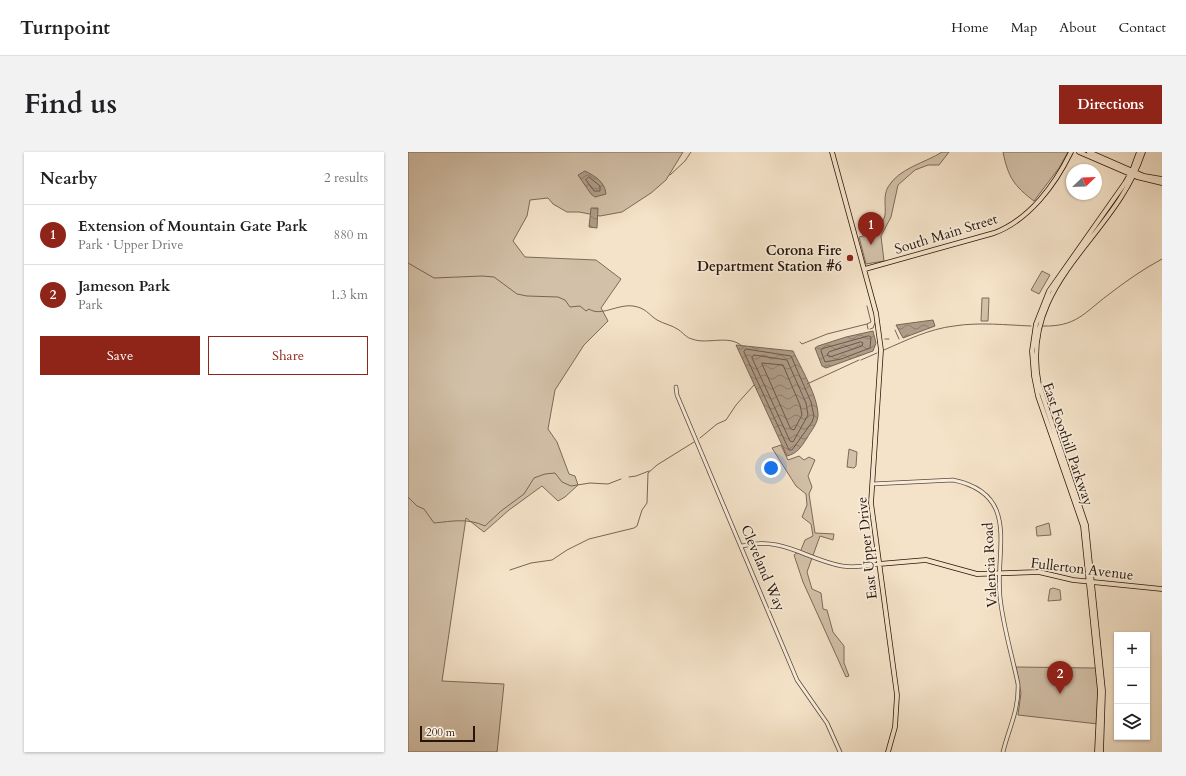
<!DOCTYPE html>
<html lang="en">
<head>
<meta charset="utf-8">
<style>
	:root { --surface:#fff; --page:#f2f2f2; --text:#202124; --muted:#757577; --line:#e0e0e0; --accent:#8f2418 }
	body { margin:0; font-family:Cardo,serif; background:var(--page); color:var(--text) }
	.controls { position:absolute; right:12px; bottom:12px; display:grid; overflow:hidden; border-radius:0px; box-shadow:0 1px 3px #0004 }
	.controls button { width:36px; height:36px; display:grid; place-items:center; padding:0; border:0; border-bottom:1px solid var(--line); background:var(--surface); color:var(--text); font:20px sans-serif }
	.compass { position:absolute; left:658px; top:12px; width:36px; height:36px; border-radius:50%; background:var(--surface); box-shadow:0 1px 3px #0004; rotate:67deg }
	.scale { position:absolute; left:12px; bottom:10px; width:55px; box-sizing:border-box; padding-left:4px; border:2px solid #281309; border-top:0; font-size:11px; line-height:14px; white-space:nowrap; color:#281309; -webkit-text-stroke:3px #f8eddc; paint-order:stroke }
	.you { position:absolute; left:363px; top:316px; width:14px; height:14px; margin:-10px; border:3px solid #fff; border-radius:50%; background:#1a73e8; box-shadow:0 0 0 6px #1a73e833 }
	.badge { display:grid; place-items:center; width:26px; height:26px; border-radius:50%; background:var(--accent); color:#fff; font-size:13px; font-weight:700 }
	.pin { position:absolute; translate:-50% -33px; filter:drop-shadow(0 1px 2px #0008) }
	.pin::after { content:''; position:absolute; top:21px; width:14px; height:12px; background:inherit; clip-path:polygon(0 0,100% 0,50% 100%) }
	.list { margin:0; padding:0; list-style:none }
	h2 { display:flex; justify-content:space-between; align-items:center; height:52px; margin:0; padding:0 16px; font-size:17px }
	h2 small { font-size:13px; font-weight:400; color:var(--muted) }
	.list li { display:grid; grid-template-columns:26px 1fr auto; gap:12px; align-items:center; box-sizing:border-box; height:60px; padding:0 16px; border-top:1px solid var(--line) }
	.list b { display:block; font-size:15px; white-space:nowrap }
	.list p { margin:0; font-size:13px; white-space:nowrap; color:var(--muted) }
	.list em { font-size:13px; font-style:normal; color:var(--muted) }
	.actions { display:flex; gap:8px; padding:12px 16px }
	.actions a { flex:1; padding:9px 0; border:1px solid var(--accent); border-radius:0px; text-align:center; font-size:14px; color:var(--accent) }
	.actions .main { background:var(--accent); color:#fff }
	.icon { flex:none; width:22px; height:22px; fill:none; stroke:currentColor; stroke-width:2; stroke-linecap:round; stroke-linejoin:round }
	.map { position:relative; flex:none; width:754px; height:600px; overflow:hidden; border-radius:0px }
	header { display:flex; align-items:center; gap:24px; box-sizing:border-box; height:56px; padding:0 20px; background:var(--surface); border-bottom:1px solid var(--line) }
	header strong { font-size:19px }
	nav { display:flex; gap:22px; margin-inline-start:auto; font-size:14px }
	.intro { display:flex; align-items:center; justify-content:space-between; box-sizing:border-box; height:96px; padding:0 24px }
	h1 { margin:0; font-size:28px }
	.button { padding:10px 18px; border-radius:0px; background:var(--accent); color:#fff; font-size:14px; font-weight:700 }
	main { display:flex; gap:24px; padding:0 24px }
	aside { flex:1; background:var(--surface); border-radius:0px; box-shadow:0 1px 3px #0004 }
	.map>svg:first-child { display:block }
	.green { fill:#d2c0a8; stroke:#7d6a58 }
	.water { fill:url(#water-waves); stroke:#796555 }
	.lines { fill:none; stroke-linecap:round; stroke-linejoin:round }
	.shore { stroke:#6c5848; stroke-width:1 }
	.stream { stroke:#796555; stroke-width:1 }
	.minor-casing { stroke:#5b4739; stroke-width:4.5 }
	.major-casing { stroke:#281309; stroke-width:5.5 }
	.minor { stroke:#f8eddc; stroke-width:3 }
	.major { stroke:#f5e3c9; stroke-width:4 }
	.poi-dot { fill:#8f2418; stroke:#f8eddc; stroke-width:1.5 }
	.labels { text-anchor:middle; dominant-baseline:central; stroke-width:3.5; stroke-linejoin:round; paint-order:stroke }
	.street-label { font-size:14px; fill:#281309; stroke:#f8eddc }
	.poi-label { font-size:14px; font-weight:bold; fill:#281309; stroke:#f8eddc; text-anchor:end }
</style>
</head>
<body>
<header>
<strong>Turnpoint</strong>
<nav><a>Home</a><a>Map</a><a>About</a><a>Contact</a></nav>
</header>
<div class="intro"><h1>Find us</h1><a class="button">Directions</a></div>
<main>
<aside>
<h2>Nearby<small>2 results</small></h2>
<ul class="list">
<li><span class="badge">1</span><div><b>Extension of Mountain Gate Park</b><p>Park · Upper Drive</p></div><em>880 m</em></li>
<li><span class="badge">2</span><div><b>Jameson Park</b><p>Park</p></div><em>1.3 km</em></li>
</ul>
<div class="actions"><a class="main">Save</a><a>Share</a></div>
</aside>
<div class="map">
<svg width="754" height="600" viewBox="0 0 754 600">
	<defs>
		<pattern id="water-waves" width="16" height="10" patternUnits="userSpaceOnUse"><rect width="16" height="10" fill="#af9c88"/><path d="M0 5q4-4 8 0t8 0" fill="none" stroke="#8e7e6d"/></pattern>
	</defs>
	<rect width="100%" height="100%" fill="#f5e3c9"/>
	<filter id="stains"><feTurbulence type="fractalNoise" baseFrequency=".005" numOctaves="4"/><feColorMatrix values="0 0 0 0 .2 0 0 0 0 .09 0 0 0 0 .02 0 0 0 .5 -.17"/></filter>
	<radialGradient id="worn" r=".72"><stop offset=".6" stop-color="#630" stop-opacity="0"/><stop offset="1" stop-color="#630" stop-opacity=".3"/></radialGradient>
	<path class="green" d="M0,0H275L258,28L243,41L214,60L192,64L171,60H159L145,52L140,46L122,48L119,64L105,89L117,105L188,108L213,127L193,156L200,169L176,193L147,238L140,277L149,290L161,322L167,324L170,333L157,345L150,349L134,334L101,358L76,380L58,366L34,529L96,532L89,600H0Z
		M534,0H541L531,13H520L507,18L490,33L483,65L473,84L476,109L458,112L451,85L470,80C472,75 476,68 477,63C478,53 475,44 480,35C491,16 517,11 534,0Z
		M595,0H660L651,16L626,49C606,34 600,25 595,0Z
		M634,119L642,123L631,142L623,138Z
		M574,146H581L580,169H573Z
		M373,293L380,308L391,304L396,308L401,305L407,308L400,324L404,335L401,342L407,381L426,382L425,388L412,384L399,420L404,437L413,441L415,457L419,458L425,480L436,494V511L441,524L438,525L395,430L386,403L393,398L397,388L405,384L403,372L394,365L399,353L398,342L388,334L364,296Z
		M441,297L449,300L448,314L446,316L439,315Z
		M641,371L643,383L629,384L628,375Z
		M645,436L652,438L653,448L640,449L642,437Z
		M608,515L688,516L691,544L690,572L610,563L613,541Z"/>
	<path class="water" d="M177,19C187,24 197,30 198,42L187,45L183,42L170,23Z
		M183,56H190L189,76L181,75Z
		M525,168L527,174L495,186L488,173Z
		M465,179L468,191L465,199L418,216L414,214L407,196L410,194L438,185Z
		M328,193L385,199C393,216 410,245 410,263C410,271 403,279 399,286C393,295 390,301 379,304Z"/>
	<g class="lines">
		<path class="shore" d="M181,25L192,34V39H186L178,28Z
			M461,184L463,185L462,196L433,207L417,210L413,199L414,197Z
			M453,190L455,191L454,194L422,205L419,203L421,200Z
			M338,197L383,204L403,250L406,264L404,270L384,298H381L336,200Z
			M346,203L379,208L398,251L400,263L385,290L382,289L344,206Z
			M354,211L375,213L392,253L394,263L386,278L383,277Z"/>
		<path class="stream" d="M262,23L277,9L283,0
			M0,111L26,126L74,124L86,125L109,142L119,144L150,145L157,148L162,155L172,154L178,159L181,157C193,165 209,152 225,154C238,156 240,162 249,168C256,172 264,173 271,178C275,181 279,186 284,187C299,193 321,182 334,194
			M459,154L463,170L459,172L460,177
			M635,174C668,175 676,161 700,143C717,130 735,117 754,107
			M462,177L465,176L467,171
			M487,178L491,187
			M477,187H481
			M392,190L394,192L419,182L459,172
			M476,198C499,188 521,177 546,174C571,170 598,173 623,174
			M453,208L469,201
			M399,232L451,208
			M292,286L309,272L318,268L328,253L346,233
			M221,325L228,324L241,319
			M0,345L9,354L16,357L26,371C45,369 60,366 77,374L93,359L116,342L126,326L137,322L147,321L154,330L163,334L182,331L200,332L213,327
			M102,418L123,411L144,408L159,398L181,387L226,376L229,374L234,358L239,351L240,321L249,313L286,290"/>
		<defs>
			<path id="minor" d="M268,235L269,243L389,528L419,571L432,600
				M464,332L545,328C613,342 587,397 592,445C595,474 604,503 610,532C611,559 601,575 595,600
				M334,394C375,384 397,407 434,414C446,416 459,414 471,412"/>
			<path id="major" d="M424,0L468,161L473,198L463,351L489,543L487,575L480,600
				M671,0L729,25L754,31
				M681,0L736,24L754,27
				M457,117L586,81C621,68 647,33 663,0
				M471,412L518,408L569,422L631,420L665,428L754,437
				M689,600L692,539L675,374L630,244L626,224L624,199L628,172L641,139L717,31L724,19L731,0
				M693,600L695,539L678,373L631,233C610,129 707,87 735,0"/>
		</defs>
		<use href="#minor" class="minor-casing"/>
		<use href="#major" class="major-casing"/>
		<use href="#minor" class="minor"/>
		<use href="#major" class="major"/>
	</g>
	<circle class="poi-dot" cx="442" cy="106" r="4"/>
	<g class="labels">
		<g class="street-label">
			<text transform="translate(538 82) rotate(-17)">South Main Street</text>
			<text transform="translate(660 292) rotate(71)">East Foothill Parkway</text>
			<text transform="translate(459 396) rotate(-96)">East Upper Drive</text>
			<text transform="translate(582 413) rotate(-93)">Valencia Road</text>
			<text transform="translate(355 416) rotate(67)">Cleveland Way</text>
			<text transform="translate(674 417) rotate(7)">Fullerton Avenue</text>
		</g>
		<g class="poi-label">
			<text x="434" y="98">Corona Fire<tspan x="434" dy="16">Department Station #6</tspan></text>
		</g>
	</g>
	<rect width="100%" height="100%" filter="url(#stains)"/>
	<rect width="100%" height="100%" fill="url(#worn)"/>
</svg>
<div class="controls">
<button>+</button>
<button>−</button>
<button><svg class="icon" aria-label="layers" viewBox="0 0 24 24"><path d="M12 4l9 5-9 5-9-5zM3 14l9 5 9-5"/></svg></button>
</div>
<svg class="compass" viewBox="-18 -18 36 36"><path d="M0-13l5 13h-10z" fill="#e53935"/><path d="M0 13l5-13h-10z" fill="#757577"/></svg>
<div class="scale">200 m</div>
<div class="you"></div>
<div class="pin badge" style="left:463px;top:93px">1</div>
<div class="pin badge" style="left:652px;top:542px">2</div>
</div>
</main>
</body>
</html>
